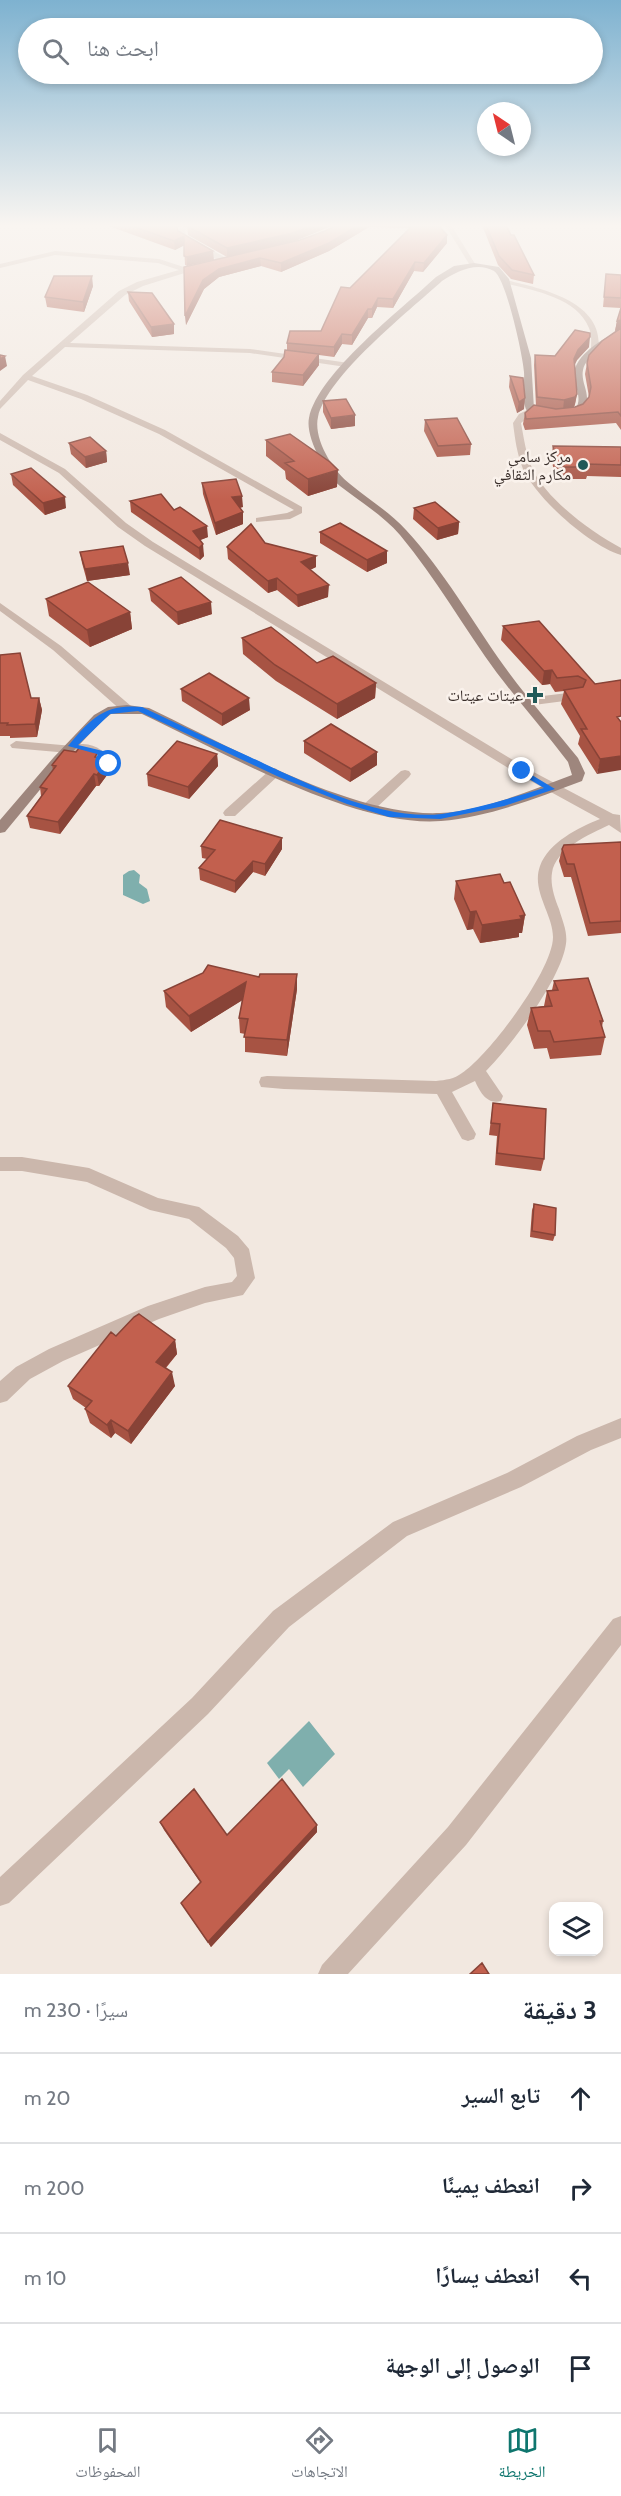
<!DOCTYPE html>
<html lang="ar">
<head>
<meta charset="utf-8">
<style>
	:root { --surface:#fff; --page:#f6f6f7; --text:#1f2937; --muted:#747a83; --line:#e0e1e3; --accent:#0f766e }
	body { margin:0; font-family:Cabin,"Noto Naskh Arabic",sans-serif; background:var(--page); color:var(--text); direction:rtl }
	.controls { position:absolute; right:18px; bottom:18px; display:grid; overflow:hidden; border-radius:12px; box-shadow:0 3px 9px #0003 }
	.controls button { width:54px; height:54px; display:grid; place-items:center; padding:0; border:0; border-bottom:2px solid var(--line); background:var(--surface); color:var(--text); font:30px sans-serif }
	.compass { position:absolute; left:477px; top:102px; width:54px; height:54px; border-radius:50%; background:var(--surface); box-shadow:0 3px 9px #0003; rotate:325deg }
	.stop { position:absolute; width:18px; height:18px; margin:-14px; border:4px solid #1a73e8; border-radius:50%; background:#fff }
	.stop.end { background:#1a73e8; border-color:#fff; box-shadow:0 2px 6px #0008 }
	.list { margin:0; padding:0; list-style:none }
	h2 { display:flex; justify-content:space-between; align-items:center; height:78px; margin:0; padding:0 24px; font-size:26px }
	h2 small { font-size:20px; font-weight:400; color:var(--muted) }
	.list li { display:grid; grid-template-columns:39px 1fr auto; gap:18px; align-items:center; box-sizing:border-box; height:90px; padding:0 24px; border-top:2px solid var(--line) }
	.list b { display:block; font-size:22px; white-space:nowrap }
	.list em { font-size:20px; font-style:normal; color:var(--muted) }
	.icon { flex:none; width:33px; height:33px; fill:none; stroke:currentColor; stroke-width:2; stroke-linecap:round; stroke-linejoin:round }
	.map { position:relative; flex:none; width:621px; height:1974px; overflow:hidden; direction:ltr }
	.search { position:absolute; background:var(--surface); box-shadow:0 3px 9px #0003; left:18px; right:18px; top:18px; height:66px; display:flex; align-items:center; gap:15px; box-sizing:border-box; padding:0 21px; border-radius:33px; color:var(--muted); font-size:22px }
	.sheet { height:438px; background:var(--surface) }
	nav { display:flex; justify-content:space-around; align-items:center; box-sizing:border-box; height:84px; border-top:2px solid var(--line); background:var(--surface); font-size:16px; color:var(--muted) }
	nav a { display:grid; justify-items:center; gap:3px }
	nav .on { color:var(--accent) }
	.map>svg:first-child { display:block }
	.water { fill:#7fafad }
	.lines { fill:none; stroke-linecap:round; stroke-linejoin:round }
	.lane { fill:#cbb7ac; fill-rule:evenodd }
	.street { fill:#cbb7ac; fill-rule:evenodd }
	.secondary { fill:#9e867d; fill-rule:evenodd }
	.wall { fill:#a75343 }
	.shaded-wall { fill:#884337 }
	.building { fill:#c2604e; stroke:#884337; stroke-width:1.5 }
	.route { fill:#1a73e8 }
	.poi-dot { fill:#215958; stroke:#faf2ec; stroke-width:2 }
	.labels { text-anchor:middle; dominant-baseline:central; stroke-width:5; stroke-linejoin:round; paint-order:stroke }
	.far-poi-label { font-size:16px; fill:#392e2a; stroke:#faf2ec; text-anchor:end }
</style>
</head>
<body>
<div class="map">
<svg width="621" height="1974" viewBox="0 0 621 1974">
	<rect width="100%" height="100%" fill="#f2e8e0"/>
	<path class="water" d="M134,870L140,875L139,883L147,889L150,901L143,904L123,895V875L129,871Z
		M309,1721L335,1754L303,1787L289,1769L279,1779L267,1763Z"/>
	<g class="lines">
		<path class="lane" d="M506,280C543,289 607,302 598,353L591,351C591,343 592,335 589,328C577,297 531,290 504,283Z"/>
		<path class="street" d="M187,225H196L185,230L186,236L228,259V263H222L181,238L178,233L179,229Z
			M445,225H451L477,267H471Z
			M55,251L159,259L187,268L203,264L207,266L143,286L125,295L70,343L250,349L349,363L350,365L346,367L250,353L65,347L32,376L87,395L165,430L302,507V513L290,519L256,522V518L287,513L294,510L159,434L81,399L28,380L0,409V401L23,375L119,291L137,282L179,270L158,263L55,255L0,268V264Z
			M531,408L535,411L521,423C524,439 526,454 532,468C546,499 591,532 621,548V555C590,546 537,499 523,469C517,454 515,439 513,423L519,414Z
			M0,433L65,469L126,523L153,542L526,768L613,814L620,815L621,833L609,825C590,834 555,849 552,873C550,885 555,899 559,909C563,923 569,934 565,949C557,984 511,1046 486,1071L503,1096L501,1101C487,1105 480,1092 475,1081L452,1092L476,1134L474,1139L468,1141L462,1139L437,1094L284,1089L261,1087L259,1082L261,1077L267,1076L436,1081C446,1080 454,1079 462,1073C489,1055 553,970 553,937C553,914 531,891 540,866C549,842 578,828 600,819L518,774L145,546L118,527L59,473L0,440Z
			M0,603L61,646L131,706V712H123L53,650L0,611Z
			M576,692L582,696L580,699L526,706L520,702L526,698Z
			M16,741L73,746C90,739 106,751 115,764L109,768L105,767L96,755L74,751L69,753L12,748L10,745Z
			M275,768L281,772L279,775L235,816H225L223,813L225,810L271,769Z
			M405,770L409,771L411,774L409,777L373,811H363L361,808L363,805L401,771Z
			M0,1157H22L89,1168L158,1198L199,1207L238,1236L249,1249L255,1278L243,1295L205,1303L159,1319L63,1361L30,1379L7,1401L0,1403V1381L16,1367L49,1349L148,1306L205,1287L232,1282L237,1276L234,1258L226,1248L189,1219L150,1210L87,1182L22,1171H0Z
			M621,1418V1438L591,1450L521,1487L407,1536L289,1627L208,1714L9,1903L0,1906V1877L192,1698L273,1611L393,1522L507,1473L577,1436Z
			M621,1616V1645L466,1845L348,1974H318L322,1965L448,1827L613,1619Z"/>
		<path class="secondary" d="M474,263L499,267L509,279L531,358L534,409L563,412L575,409C583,399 575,388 574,376C573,356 604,337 621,331V336C609,343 586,355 583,370C581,380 587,389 587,398C588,426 544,417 528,413C520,400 525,386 524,372C523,356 506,278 494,271C476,261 456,272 442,281C409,311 327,376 318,417C313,439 333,471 350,484C368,499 391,513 406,530C444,571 472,621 504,666C527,698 554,728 578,758L585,773L582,781C537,798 489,817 441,821C355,828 221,751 142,714H111L102,721L62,763L5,832L0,833V820L54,757L94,715L108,707L127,705L149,708C229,746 353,817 440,813C483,811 532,790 572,775L568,762C545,732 520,703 497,673C464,628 436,578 400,535C384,516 359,501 340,486C326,474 305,437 309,418C318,373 402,309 436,277L454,266Z"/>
	</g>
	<path class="wall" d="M106,225H183L177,228L178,231L213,251L187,266L185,265L184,245L175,250Z
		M187,225H334L227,257L188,235Z
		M337,225H438L447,235V243L423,272L414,271L393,308L377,307L372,318H368L352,345L342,344L334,357L319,355V365L303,386L272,382V372L284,357L287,350V343L321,331L350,288L410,228L369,227L329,251L281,272L261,266L219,277L204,289L186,325L184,267L300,240L325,231Z
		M482,225H506L511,235L534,275L533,284L511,279L498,265Z
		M606,274L621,275V308L603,307Z
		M93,286L84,312L47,307L45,297Z
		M128,292L174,324V334L152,337L129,301Z
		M621,308V430L616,423L525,430L523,424L525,413L536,406L534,365L535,355L555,356L589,347L577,360L575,364L577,394L575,404L574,407L571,408L575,407L583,404L589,397L585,374L587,363L619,330L615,331L617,321Z
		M510,376L524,409L517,413L509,387Z
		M323,401L355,426L331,429L323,412Z
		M425,420L471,444L470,455L437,457L424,431Z
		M266,440L337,487L308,496L286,479L285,471L266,456Z
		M69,443L106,451L107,462L86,468L71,454Z
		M553,446L621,447V477L587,476L586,479H556L551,458Z
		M11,474L66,508L45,515L13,485Z
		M202,483L243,507L240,508L243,512V524L216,535L203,494Z
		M130,501L174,510L208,537L200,540L204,556L200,560L131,512Z
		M414,508L459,522L458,534L437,540L413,519Z
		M320,532L387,563L367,572L320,543Z
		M265,543L316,556V567L310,570L328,597L298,607L277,590L268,593L228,559L227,547Z
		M80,552L130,575L87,581L82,563Z
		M149,589L212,614L178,625L151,601Z
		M46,599L130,612L132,629L90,647L49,616Z
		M503,626L595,684L621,680L597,774L578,744L580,736L561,704L564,691L555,692L550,684L542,685L501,640Z
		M242,638L376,683L375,698L337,719L276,681L243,654Z
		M0,655L31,698H39L42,710L37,737L10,738V736H0Z
		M181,689L250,710L222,726L182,701Z
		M304,741L377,765L350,782L304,753Z
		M217,754L218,766L189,799L148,786L147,774Z
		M99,757L110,771L99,786H96L60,834L30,828L27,816L41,796L40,787L53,770L52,765Z
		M621,842V933L588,936L571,877H564L559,861L562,849Z
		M201,846L282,849L265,876L253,872L235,893L200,880L199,868L207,859L202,858Z
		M456,881L504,883L525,915L522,933H519V937L480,943L473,929L467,930L454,899Z
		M554,981L603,1021L602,1027L605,1037L601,1055L550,1059L547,1048L534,1049L527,1025L531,1008L544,1006L547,991L552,990Z
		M297,989L287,1056L245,1052V1034L240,1033L239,1018L242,1000L191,1032L166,1007L164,991Z
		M493,1103L544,1159L541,1171L495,1165L497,1136L489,1135Z
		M534,1204L555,1235L553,1241L530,1237L532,1210Z
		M116,1336L175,1340L177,1354L166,1368L175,1386L131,1444L115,1433L111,1438L90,1423L85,1409L86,1408L73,1399L68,1386Z
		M160,1822L227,1835L317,1825V1832L211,1947L181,1903L200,1882L164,1830Z"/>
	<path class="shaded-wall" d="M313,225H334L293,242L227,257V248Z
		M359,225H370L369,227L329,251L281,272V263Z
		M447,235V243L423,272L424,263Z
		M184,236L185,245L175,250L174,241Z
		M213,251L214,260L187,266V257Z
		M260,258L261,266L219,277L204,289L186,325L185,316L203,280L219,269Z
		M415,262L414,271L393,308V299Z
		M92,276L93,286L84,312L83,302Z
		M378,298L377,307L372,318V309Z
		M368,309V318L352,345V335Z
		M621,320V329L615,331L617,321Z
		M174,324V334L152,337L151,327Z
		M342,334V344L334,357V347Z
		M590,337L589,347L577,360L573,368L574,359L578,350Z
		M319,354V365L303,386V375Z
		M5,356L7,366L0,371V359Z
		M577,394L575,404L574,407L563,410L564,400Z
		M525,398L524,409L517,413L519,402Z
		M355,415V426L331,429V418Z
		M106,451L107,462L86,468L85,457Z
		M338,470L337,487L308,496V479Z
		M242,496L243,507L232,508V497Z
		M65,497L66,508L45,515L43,503Z
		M243,512V524L216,535L215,523Z
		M459,522L458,534L437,540L438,528Z
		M207,526L208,537L193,543V531Z
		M203,544L204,556L200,560L199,548Z
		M387,551V563L367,572V560Z
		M316,556V567L301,574V562Z
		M128,563L130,575L87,581L85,569Z
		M277,578V590L268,593V581Z
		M329,585L328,597L298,607L297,595Z
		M211,602L212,614L178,625L177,612Z
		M130,612L132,629L90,647L87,630Z
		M552,670L550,684L542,685L544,671Z
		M376,683L375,698L337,719V704Z
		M39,698L42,710L37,737L35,724Z
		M249,698L250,710L222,726V714Z
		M377,752V765L350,782L351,769Z
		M217,754L218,766L189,799L188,787Z
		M621,756V770L597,774L600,759Z
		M108,759L110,771L99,786L97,775Z
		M94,774L96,786L60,834L58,822Z
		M282,838V849L265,876V864Z
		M253,861V872L235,893V881Z
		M476,911L473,929L467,930L470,912Z
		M525,915L522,933H519V937L480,943L482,925Z
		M297,974V989L287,1056V1040Z
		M246,982V998L191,1032L189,1016Z
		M175,1340L177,1354L159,1375L156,1362Z
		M172,1372L175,1386L131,1444L128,1431Z
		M111,1420L115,1433L111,1438L107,1425Z
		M317,1825V1832L211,1947L208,1942Z"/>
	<path class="building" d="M129,225H176L178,231L213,251L187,257L184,256V236L174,241Z
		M187,225H313L293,233L227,248L187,226Z
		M337,225H359L329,243L281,263L260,258L219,269L203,280L185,316L184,267L300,240L325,231Z
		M413,225H438L447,235L424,263L415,262L393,299L378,298L372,309H368L352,335L342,334L334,347L287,343L290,331H321L341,287L350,288Z
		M486,225H506L511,235H514L534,275L512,270L499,256Z
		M606,274L621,275V298L604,297Z
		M54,276H92L83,302L45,297Z
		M128,292L152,293L174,324L151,327Z
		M621,308V320L617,321Z
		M621,328V416L618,412L526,419L525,413L534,405L556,409L575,407L583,404L589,397L591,387L587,363L589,355L602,341Z
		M575,330L590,333V337L578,350L574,359L577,394L575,397L564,400L537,397L535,355L555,356Z
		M285,350L319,354L303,375L272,372L284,357Z
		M0,355L5,356L0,359Z
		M510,376L523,378L525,398L519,402Z
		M346,399L355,415L331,418L323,401Z
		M457,418L471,444L438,446L425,420Z
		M290,434L330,462L338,470L308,479L285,463L294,461L266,440Z
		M90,437L106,451L85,457L69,443Z
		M553,446L621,447V465L587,464L588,467H558Z
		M31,468L65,497L43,503L11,474Z
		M236,479L242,496L232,497L243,512L215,523L202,483Z
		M161,494L174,510L180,507L207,526L193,531L203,544L199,548L130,501Z
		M435,502L459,522L438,528L414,508Z
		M340,523L387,551L367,560L320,532Z
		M251,524L265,543L316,556L301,562L329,585L297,595L277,578L268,581L227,547Z
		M123,546L128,563L85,569L80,552Z
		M181,577L211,602L177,612L149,589Z
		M88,582L130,612L87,630L46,599Z
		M539,621L595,684L621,680V716L617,717L621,722V756L600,759L581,729H587L564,690L583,687L586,680L578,676L557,678L552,670L544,671L503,626Z
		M271,627L317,663L333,656L376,683L337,704L275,665L242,638Z
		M20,653L31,698H39L35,724L7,725L8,723H0V655Z
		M209,673L249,698L222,714L181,689Z
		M331,724L377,752L351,769L304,741Z
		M177,741L217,754L188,787L147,774Z
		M79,748L98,752L95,757L108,759L97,775L94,774L58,822L27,816L47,789L40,787L56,766L52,765L64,750L76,752Z
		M220,820L282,838L265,864L253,861L235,881L199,868L215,850L201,846Z
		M621,842V921L590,923L574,864H567L562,849L564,845Z
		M500,874L504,883L510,882L525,915L520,916L522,919L482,925L476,911L470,912L456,881Z
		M208,965L259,977L260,974H297L287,1040L244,1037L248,1019L239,1018L246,982L189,1016L164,991L203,973Z
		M588,978L603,1021H600L605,1037L554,1042L550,1031H538L531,1008L552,1006L547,991L558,990L554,981Z
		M493,1103L546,1109L544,1159L497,1153L500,1124L491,1123Z
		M534,1204L556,1208L555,1235L532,1231Z
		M139,1314L175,1340L156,1362L172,1372L128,1431L111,1420L107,1425L85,1409L92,1401L68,1386L111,1332L116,1336L134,1317Z
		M282,1779L317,1825L208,1942L181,1903L201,1882L160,1822L194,1789L227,1835Z
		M482,1963L489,1974H470Z"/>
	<linearGradient id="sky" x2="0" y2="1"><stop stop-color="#7eb2d0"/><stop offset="0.45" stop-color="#f9f5f1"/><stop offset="1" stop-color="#f9f5f1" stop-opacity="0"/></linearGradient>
	<rect width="621" height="501" fill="url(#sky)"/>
	<path class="route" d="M142,707C178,724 214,741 250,757C306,783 379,821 442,814C477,809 511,798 544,788L519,773L518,771L522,769L555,789L504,806L440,819L389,817L347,804L279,777L138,711L110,714L78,745L103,751L113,764L112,765H106L97,754L68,746C90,719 105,703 142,707Z"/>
	<g class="poi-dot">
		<circle cx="583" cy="465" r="6"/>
		<path d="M532 686h6v6h6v6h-6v6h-6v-6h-6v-6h6z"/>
	</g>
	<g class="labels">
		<g class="far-poi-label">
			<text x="571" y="456">مركز سامي<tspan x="571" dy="18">مكارم الثقافي</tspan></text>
			<text x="523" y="695">عيتات عيتات</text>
		</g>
	</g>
</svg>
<div class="controls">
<button><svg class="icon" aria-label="layers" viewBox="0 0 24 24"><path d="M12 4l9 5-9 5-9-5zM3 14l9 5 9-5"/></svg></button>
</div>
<svg class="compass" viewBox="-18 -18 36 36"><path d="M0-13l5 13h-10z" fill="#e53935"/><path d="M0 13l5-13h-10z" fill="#747a83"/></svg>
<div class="stop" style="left:109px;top:764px"></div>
<div class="stop end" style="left:522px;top:771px"></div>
<div class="search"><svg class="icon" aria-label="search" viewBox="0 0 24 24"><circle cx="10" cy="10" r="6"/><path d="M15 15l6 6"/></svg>ابحث هنا</div>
</div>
<section class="sheet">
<h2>3 دقيقة<small>سيرًا · 230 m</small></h2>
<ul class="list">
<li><svg class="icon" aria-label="ahead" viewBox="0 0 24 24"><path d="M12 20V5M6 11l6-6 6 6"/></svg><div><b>تابع السير</b></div><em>20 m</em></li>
<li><svg class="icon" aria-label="right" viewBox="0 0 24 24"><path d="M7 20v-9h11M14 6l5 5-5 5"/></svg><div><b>انعطف يمينًا</b></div><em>200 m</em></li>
<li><svg class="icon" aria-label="left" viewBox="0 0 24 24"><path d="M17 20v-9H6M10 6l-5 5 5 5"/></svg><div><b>انعطف يسارًا</b></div><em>10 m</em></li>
<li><svg class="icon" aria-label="arrive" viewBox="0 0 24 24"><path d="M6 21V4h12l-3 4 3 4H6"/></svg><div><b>الوصول إلى الوجهة</b></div></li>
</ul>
</section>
<nav>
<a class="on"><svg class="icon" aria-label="map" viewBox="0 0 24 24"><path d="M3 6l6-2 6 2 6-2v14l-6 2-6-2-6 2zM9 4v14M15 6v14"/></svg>الخريطة</a>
<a><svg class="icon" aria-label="directions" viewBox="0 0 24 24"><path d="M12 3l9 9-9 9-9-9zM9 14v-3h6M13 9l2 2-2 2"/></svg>الاتجاهات</a>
<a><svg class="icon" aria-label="saved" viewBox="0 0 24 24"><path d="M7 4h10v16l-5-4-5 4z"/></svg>المحفوظات</a>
</nav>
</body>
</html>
